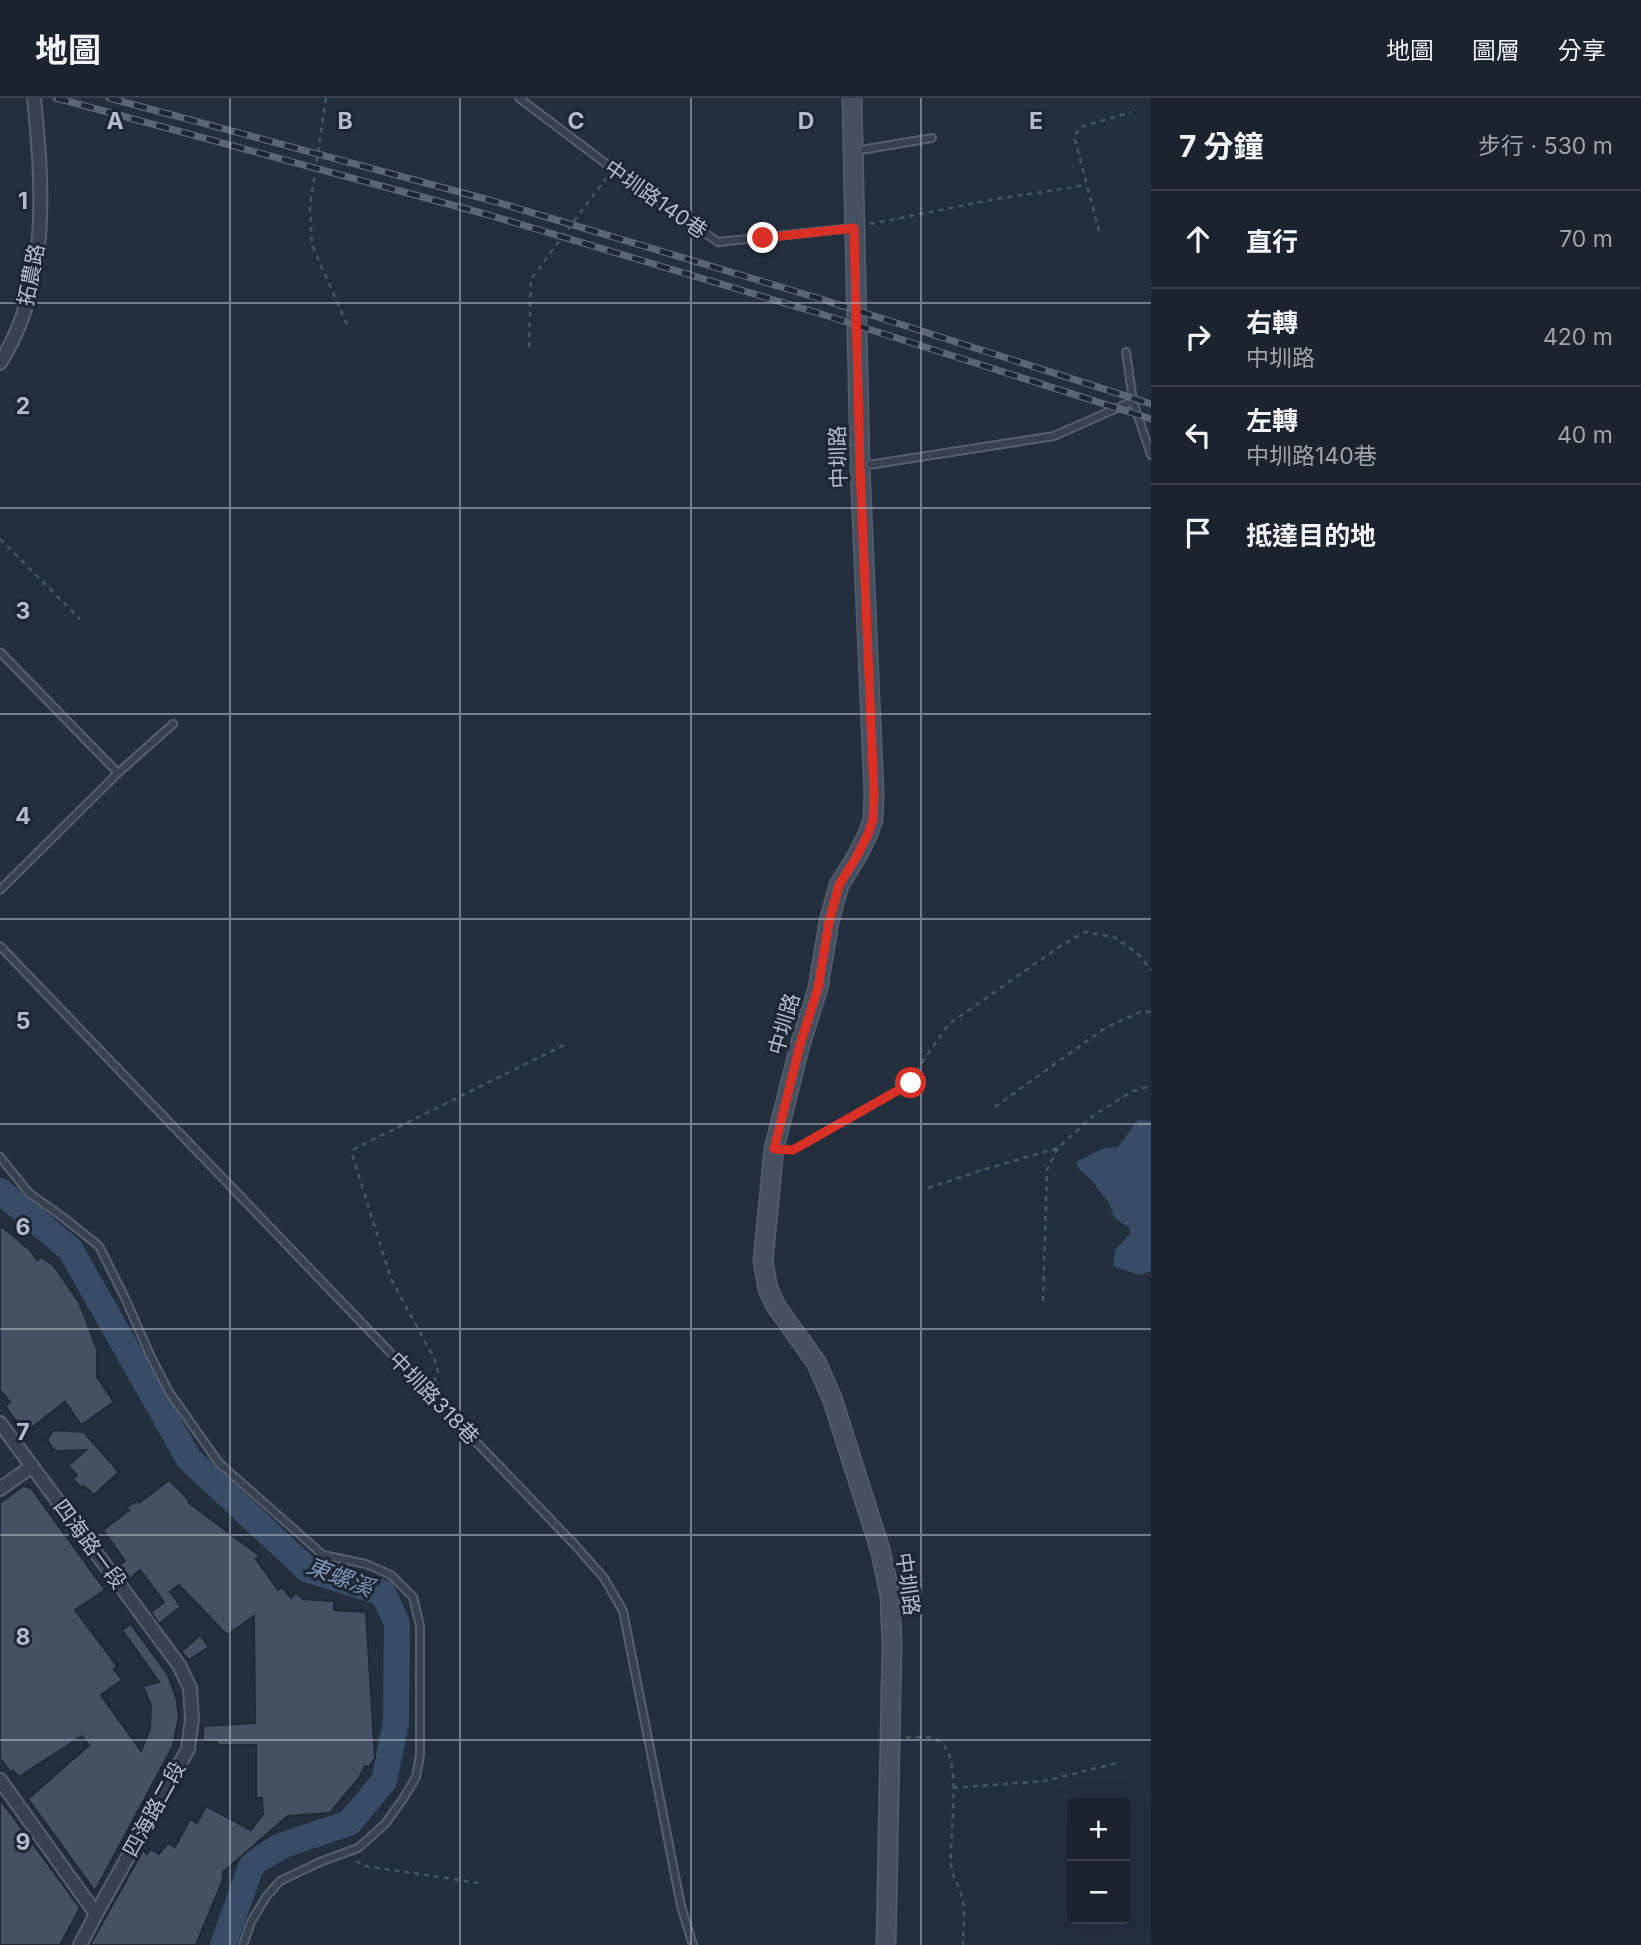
<!DOCTYPE html>
<html lang="zh-TW">
<head>
<meta charset="utf-8">
<style>
	:root { --surface:#1b232e; --page:#282f3a; --text:#f1f3f6; --muted:#a0a4aa; --line:#39404a }
	body { margin:0; font-family:Inter,"Noto Sans TC",sans-serif; background:var(--page); color:var(--text) }
	.controls { position:absolute; right:21px; bottom:21px; display:grid; overflow:hidden; border-radius:7px; box-shadow:0 7px 28px #0002 }
	.controls button { width:63px; height:63px; display:grid; place-items:center; padding:0; border:0; border-bottom:2px solid var(--line); background:var(--surface); color:var(--text); font:35px sans-serif }
	.stop { position:absolute; width:21px; height:21px; margin:-16px; border:5px solid #d93025; border-radius:50%; background:#fff }
	.stop.end { background:#d93025; border-color:#fff; box-shadow:0 2px 7px #0008 }
	.list { margin:0; padding:0; list-style:none }
	h2 { display:flex; justify-content:space-between; align-items:center; height:91px; margin:0; padding:0 28px; font-size:30px }
	h2 small { font-size:23px; font-weight:400; color:var(--muted) }
	.list li { display:grid; grid-template-columns:46px 1fr auto; gap:21px; align-items:center; box-sizing:border-box; height:98px; padding:0 28px; border-top:2px solid var(--line) }
	.list b { display:block; font-size:26px; white-space:nowrap }
	.list p { margin:0; font-size:23px; white-space:nowrap; color:var(--muted) }
	.list em { font-size:23px; font-style:normal; color:var(--muted) }
	.icon { flex:none; width:38px; height:38px; fill:none; stroke:currentColor; stroke-width:2; stroke-linecap:round; stroke-linejoin:round }
	.map { position:relative; flex:none; width:1151px; height:1847px; overflow:hidden }
	header { display:flex; align-items:center; gap:42px; box-sizing:border-box; height:98px; padding:0 35px; background:var(--surface); border-bottom:2px solid var(--line) }
	header strong { font-size:33px }
	nav { display:flex; gap:38px; margin-inline-start:auto; font-size:24px }
	main { display:flex }
	aside { flex:1; background:var(--surface) }
	.map>svg:first-child { display:block }
	.water { fill:#394c67 }
	.lines { fill:none; stroke-linecap:round; stroke-linejoin:round }
	.river { stroke:#394c67; stroke-width:26 }
	.building { fill:#455162; stroke:#1f2835; stroke-width:2 }
	.lane-casing { stroke:#565f6c; stroke-width:10 }
	.street-casing { stroke:#565f6c; stroke-width:16 }
	.secondary-casing { stroke:#565f6c; stroke-width:21 }
	.path { stroke:#44595c; stroke-width:2.5; stroke-dasharray:5 5; stroke-linecap:butt }
	.lane { stroke:#38414e; stroke-width:6 }
	.street { stroke:#38414e; stroke-width:12 }
	.secondary { stroke:#465061; stroke-width:18 }
	.rail-casing { stroke:#5a6575; stroke-width:7 }
	.rail { stroke:#1d2633; stroke-width:4.5; stroke-dasharray:13; stroke-linecap:butt }
	.route { stroke:#d93025; stroke-width:9 }
	.grid { fill:none; stroke:#b4bcc9; stroke-width:2; stroke-opacity:0.55 }
	.labels { text-anchor:middle; dominant-baseline:central; stroke-width:6; stroke-linejoin:round; paint-order:stroke }
	.street-label { font-size:21px; fill:#b4bcc9; stroke:#1d2633 }
	.water-label { font-size:23px; font-style:italic; fill:#7c92b1; stroke:#1d2633 }
	.grid-label { font-size:23px; text-anchor:middle; font-weight:bold; fill:#b4bcc9; stroke:#1d2633; stroke-width:6; stroke-linejoin:round; paint-order:stroke }
</style>
</head>
<body>
<header>
<strong>地圖</strong>
<nav><a>地圖</a><a>圖層</a><a>分享</a></nav>
</header>
<main>
<div class="map">
<svg width="1151" height="1847" viewBox="0 0 1151 1847">
	<rect width="100%" height="100%" fill="#242f3e"/>
	<path class="water" d="M1138,1022L1151,1023V1173L1139,1177L1113,1168L1115,1152L1130,1136L1129,1129L1120,1124L1113,1117L1109,1105L1092,1083L1078,1070L1076,1064L1104,1050L1118,1049Z"/>
	<g class="lines">
		<path class="river" d="M0,1093L70,1151L189,1361L307,1471L383,1495L397,1525L396,1624L384,1683L349,1725L281,1748L252,1766L223,1847"/>
	</g>
	<path class="building" d="M0,1127L30,1152L37,1162L41,1159L53,1167L79,1204L97,1251V1279L114,1304L81,1327L65,1304L25,1335L5,1308L10,1304L0,1292Z
		M53,1332L84,1334L119,1374L94,1397L84,1388L81,1390L73,1381L77,1377L68,1368L86,1352L55,1353L47,1342Z
		M169,1382L189,1402L188,1404L260,1458L256,1461L278,1492L282,1489L291,1500L296,1495L303,1501L334,1503V1512L366,1514L375,1660L369,1669L365,1668L359,1680L330,1715L288,1718L222,1775L224,1779L196,1847H90L143,1752L147,1756L150,1751L159,1756L168,1745L175,1749L190,1721L197,1725L206,1708L251,1732L263,1716L262,1700H256V1647H217V1644L203,1643V1628L255,1625L254,1518L227,1537L179,1487L170,1494L181,1509L159,1526L151,1514L164,1504L140,1472L128,1483L117,1468L125,1463L103,1432L129,1412L127,1409L137,1403L139,1405Z
		M23,1388L31,1390L105,1492L75,1512L117,1568L114,1571L122,1582L101,1597L141,1653L150,1631L151,1607L143,1588L159,1584L122,1532L131,1526L168,1577L178,1605L177,1606L179,1617L173,1648L95,1793L28,1701L89,1647L82,1638L19,1679L13,1673L11,1675L0,1660V1405Z
		M200,1537L209,1549L189,1562L181,1554Z
		M0,1701L80,1810L60,1847H0Z"/>
	<g class="lines">
		<defs>
			<path id="lane" d="M519,0L613,71L718,144L852,130
				M855,53L932,40
				M1126,254L1133,303L1151,357
				M862,368L1054,338L1133,303
				M0,554L118,675L0,792
				M118,675L173,626
				M0,848L575,1447L604,1480L623,1513L681,1808L693,1847
				M0,1059L29,1095L64,1120L99,1148L125,1200L150,1257L169,1294L219,1365L323,1457L366,1466L391,1477L413,1499L420,1528V1657L416,1679L403,1701L385,1726L358,1750L320,1764L280,1783L266,1799L251,1824L243,1847"/>
			<path id="street" d="M0,265C50,186 43,89 34,0
				M0,1325L179,1567L190,1590L192,1621L188,1651L96,1816L80,1847
				M0,1391L32,1368
				M0,1682L96,1816"/>
			<path id="secondary" d="M852,0L860,369L874,696L873,722L868,736L857,758L839,787L829,824L818,890L800,947L774,1051L763,1163L768,1191L776,1208L816,1264L832,1300L880,1451L890,1497L892,1546L886,1847"/>
		</defs>
		<use href="#lane" class="lane-casing"/>
		<use href="#street" class="street-casing"/>
		<use href="#secondary" class="secondary-casing"/>
		<path class="path" d="M326,0L310,108L312,147L348,229
			M870,126L996,101L1087,87
			M1099,133L1074,38L1081,29L1131,14
			M529,249L531,181L607,79
			M0,441L80,521
			M995,1009L1105,930L1142,913L1151,914
			M791,1052L911,985L923,963L949,926L1062,847L1085,834L1114,839L1137,855L1151,872
			M928,1090L979,1073L1058,1050L1094,1017L1133,993L1151,988
			M1043,1203L1047,1072L1058,1050
			M434,1284L438,1273L434,1260L391,1181L353,1059L354,1051L568,945
			M906,1640C919,1638 938,1637 946,1650C960,1672 950,1735 951,1763C951,1778 961,1790 963,1804C965,1817 963,1833 963,1847
			M953,1690L1044,1683L1117,1665
			M356,1763L365,1768L479,1785"/>
		<use href="#lane" class="lane"/>
		<use href="#street" class="street"/>
		<use href="#secondary" class="secondary"/>
		<defs>
			<path id="rail" d="M56,0L489,117L818,215L1151,321
				M109,0L493,103L821,201L1151,306"/>
		</defs>
		<use href="#rail" class="rail-casing"/>
		<use href="#rail" class="rail"/>
	</g>
	<g class="lines">
		<path class="route" d="M763,140L854,130L860,369L874,696L873,722L868,736L857,758L839,787L829,824L818,890L800,947L774,1051L793,1052L911,985"/>
	</g>
	<path class="grid" d="M230,0V1847M460,0V1847M691,0V1847M921,0V1847M0,205H1151M0,410H1151M0,616H1151M0,821H1151M0,1026H1151M0,1231H1151M0,1437H1151M0,1642H1151"/>
	<g class="labels">
		<g class="street-label">
			<text transform="translate(656 101) rotate(35)">中圳路140巷</text>
			<text transform="translate(31 177) rotate(-79)">拓農路</text>
			<text transform="translate(838 359) rotate(-92)">中圳路</text>
			<text transform="translate(784 926) rotate(-74)">中圳路</text>
			<text transform="translate(434 1300) rotate(46)">中圳路318巷</text>
			<text transform="translate(90 1446) rotate(53)">四海路一段</text>
			<text transform="translate(908 1486) rotate(82)">中圳路</text>
			<text transform="translate(154 1711) rotate(-61)">四海路二段</text>
		</g>
		<g class="water-label">
			<text transform="translate(340 1479) rotate(21)">東螺溪</text>
		</g>
	</g>
	<g class="grid-label">
		<text x="115" y="31">A</text>
		<text x="345" y="31">B</text>
		<text x="576" y="31">C</text>
		<text x="806" y="31">D</text>
		<text x="1036" y="31">E</text>
		<text x="23" y="111">1</text>
		<text x="23" y="316">2</text>
		<text x="23" y="521">3</text>
		<text x="23" y="726">4</text>
		<text x="23" y="931">5</text>
		<text x="23" y="1137">6</text>
		<text x="23" y="1342">7</text>
		<text x="23" y="1547">8</text>
		<text x="23" y="1752">9</text>
	</g>
</svg>
<div class="controls">
<button>+</button>
<button>−</button>
</div>
<div class="stop" style="left:911px;top:985px"></div>
<div class="stop end" style="left:763px;top:140px"></div>
</div>
<aside>
<h2>7 分鐘<small>步行 · 530 m</small></h2>
<ul class="list">
<li><svg class="icon" aria-label="ahead" viewBox="0 0 24 24"><path d="M12 20V5M6 11l6-6 6 6"/></svg><div><b>直行</b></div><em>70 m</em></li>
<li><svg class="icon" aria-label="right" viewBox="0 0 24 24"><path d="M7 20v-9h11M14 6l5 5-5 5"/></svg><div><b>右轉</b><p>中圳路</p></div><em>420 m</em></li>
<li><svg class="icon" aria-label="left" viewBox="0 0 24 24"><path d="M17 20v-9H6M10 6l-5 5 5 5"/></svg><div><b>左轉</b><p>中圳路140巷</p></div><em>40 m</em></li>
<li><svg class="icon" aria-label="arrive" viewBox="0 0 24 24"><path d="M6 21V4h12l-3 4 3 4H6"/></svg><div><b>抵達目的地</b></div></li>
</ul>
</aside>
</main>
</body>
</html>
